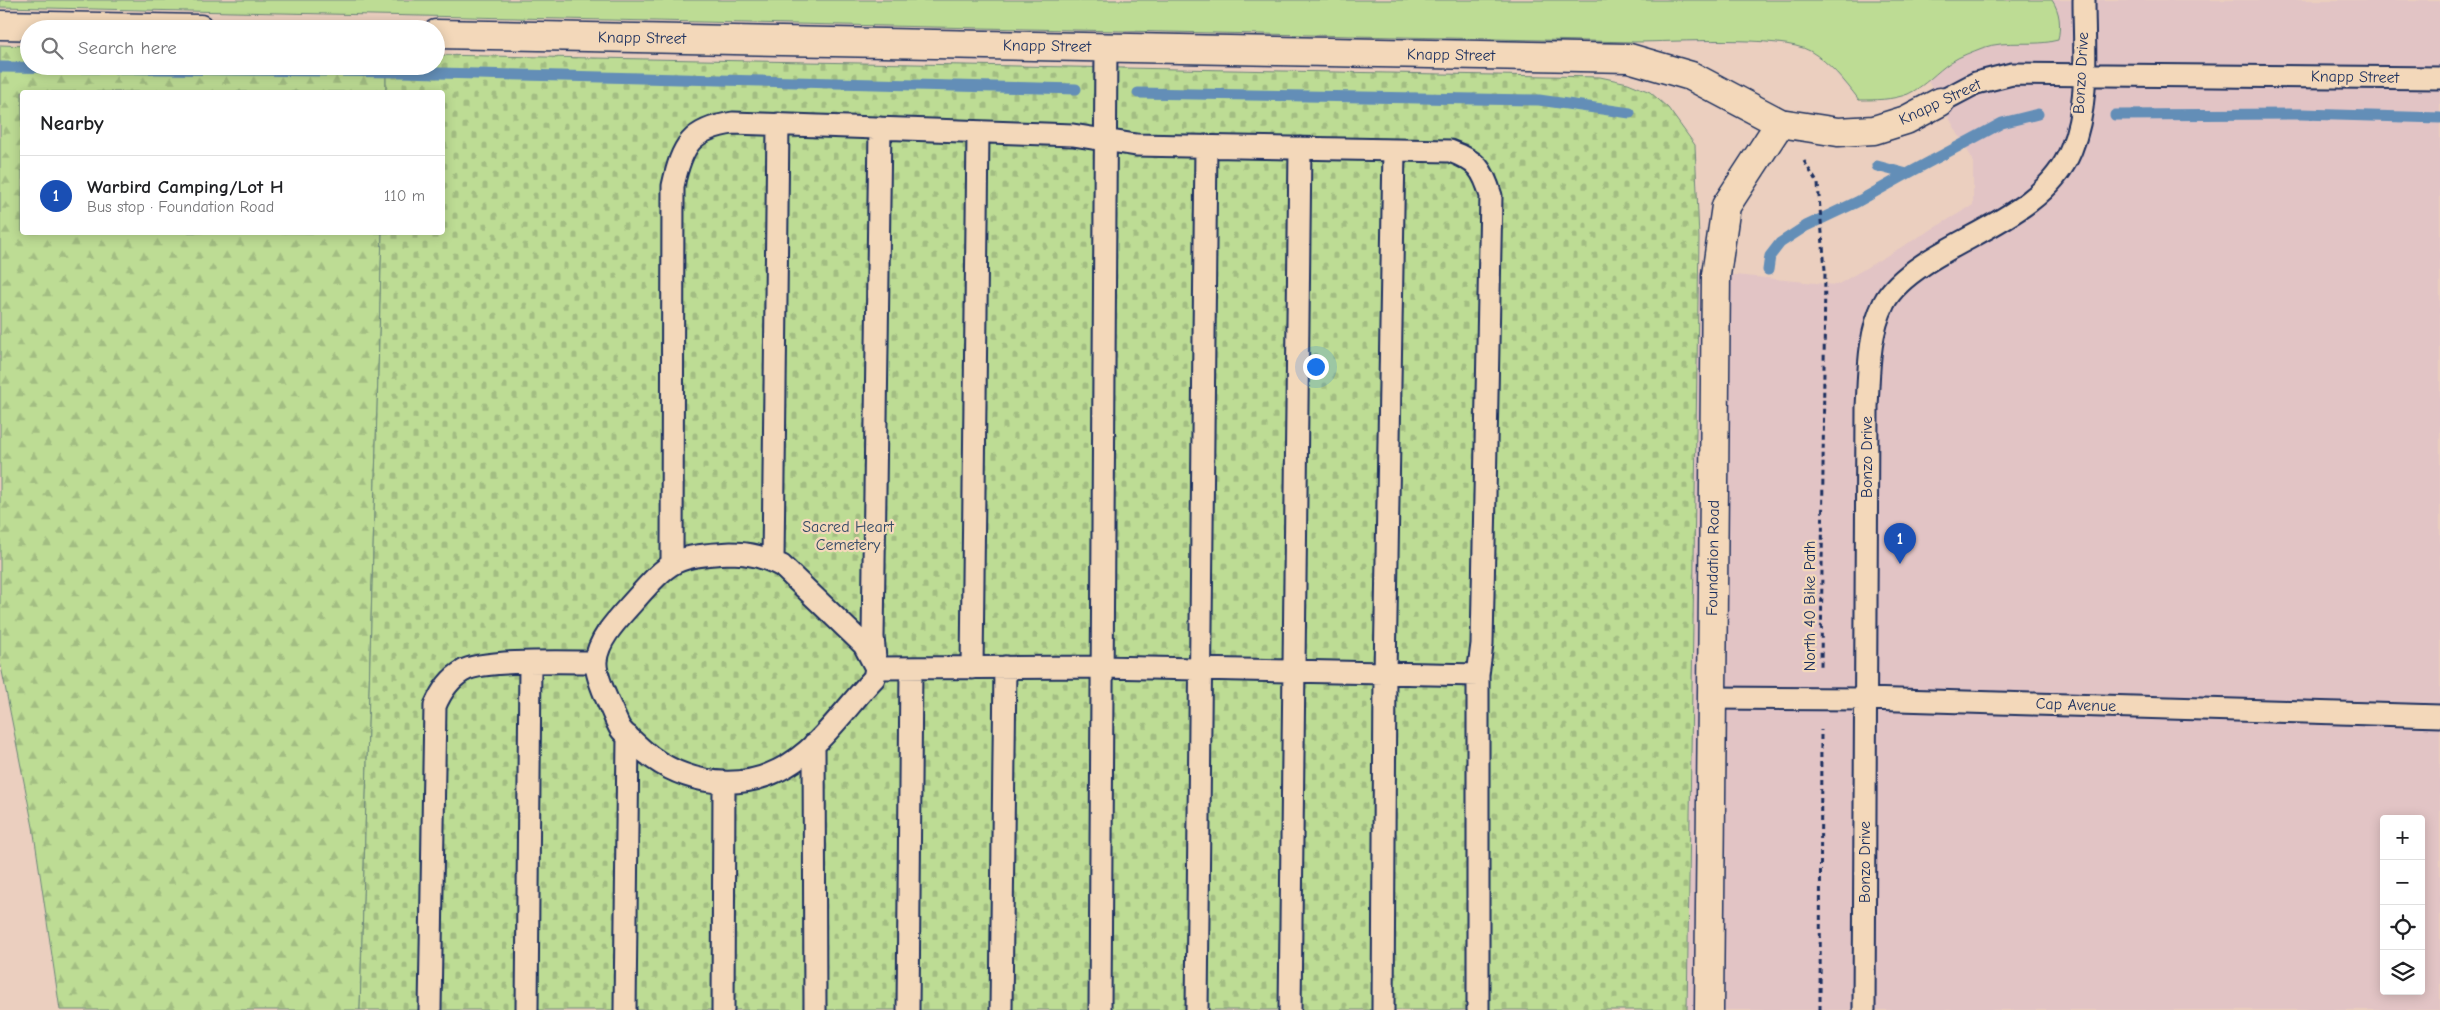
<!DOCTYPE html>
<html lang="en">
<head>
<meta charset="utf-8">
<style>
	:root { --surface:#fff; --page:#f6f6f6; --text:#202124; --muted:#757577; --line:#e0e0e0; --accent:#1b2f5e }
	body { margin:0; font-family:"Comic Neue",sans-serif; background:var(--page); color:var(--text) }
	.controls { position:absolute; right:15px; bottom:15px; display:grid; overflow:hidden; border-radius:5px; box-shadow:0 2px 12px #0003 }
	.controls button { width:45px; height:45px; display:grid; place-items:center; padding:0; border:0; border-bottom:1px solid var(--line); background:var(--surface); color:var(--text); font:25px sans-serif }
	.you { position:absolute; left:1315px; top:366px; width:18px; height:18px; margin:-12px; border:4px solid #fff; border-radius:50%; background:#1a73e8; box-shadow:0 0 0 8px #1a73e833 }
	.badge { display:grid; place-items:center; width:32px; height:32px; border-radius:50%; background:var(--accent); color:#fff; font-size:16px; font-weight:700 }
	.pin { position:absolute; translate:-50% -41px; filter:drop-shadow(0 1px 2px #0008) }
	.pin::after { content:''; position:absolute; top:26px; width:18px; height:15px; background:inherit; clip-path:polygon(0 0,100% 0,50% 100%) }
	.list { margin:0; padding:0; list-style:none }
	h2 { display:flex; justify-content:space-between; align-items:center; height:65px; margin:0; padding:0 20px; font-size:21px }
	h2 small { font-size:16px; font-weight:400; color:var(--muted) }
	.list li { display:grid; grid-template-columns:32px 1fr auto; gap:15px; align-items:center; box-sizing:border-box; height:80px; padding:0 20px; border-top:1px solid var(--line) }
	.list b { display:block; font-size:19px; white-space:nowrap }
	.list p { margin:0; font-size:16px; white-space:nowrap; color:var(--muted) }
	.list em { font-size:16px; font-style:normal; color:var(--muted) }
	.icon { flex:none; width:28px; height:28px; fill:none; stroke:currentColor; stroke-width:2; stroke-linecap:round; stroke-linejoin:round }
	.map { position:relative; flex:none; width:2440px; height:1010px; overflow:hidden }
	.search { position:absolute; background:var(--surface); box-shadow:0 2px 12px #0003; left:20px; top:20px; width:425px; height:55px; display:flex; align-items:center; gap:12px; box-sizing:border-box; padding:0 18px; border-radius:28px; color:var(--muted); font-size:19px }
	.panel { position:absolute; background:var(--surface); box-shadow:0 2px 12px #0003; left:20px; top:90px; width:425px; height:145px; border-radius:5px }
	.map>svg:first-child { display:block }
	.built { fill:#e2c4c5; fill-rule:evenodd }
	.grass { fill:#bddc94; stroke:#6c8679 }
	.forest { fill:url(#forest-firs); stroke:#6c8679 }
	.cemetery { fill:url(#cemetery-stones); stroke:#6c8679 }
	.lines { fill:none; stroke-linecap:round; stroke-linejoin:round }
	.stream { stroke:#638eb7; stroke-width:11 }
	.lane-casing { stroke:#1b2f5e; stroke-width:25 }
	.street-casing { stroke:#1b2f5e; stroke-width:31 }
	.path { stroke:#1b2f5e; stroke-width:3; stroke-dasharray:5 4; stroke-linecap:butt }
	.lane { stroke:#f3d8ba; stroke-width:21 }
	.street { stroke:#f3d8ba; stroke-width:28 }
	.labels { text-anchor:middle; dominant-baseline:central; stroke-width:4.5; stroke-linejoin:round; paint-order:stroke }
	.street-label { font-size:16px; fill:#1b2f5e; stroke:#f3d8ba }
	.park-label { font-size:16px; fill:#334966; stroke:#f3d8ba }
</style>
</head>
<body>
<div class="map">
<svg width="2440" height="1010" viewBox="0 0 2440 1010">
	<defs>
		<pattern id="forest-firs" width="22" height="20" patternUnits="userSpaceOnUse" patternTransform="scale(1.25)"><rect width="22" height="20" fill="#bddc94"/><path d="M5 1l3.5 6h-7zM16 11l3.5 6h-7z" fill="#a2bd82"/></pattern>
		<pattern id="cemetery-stones" width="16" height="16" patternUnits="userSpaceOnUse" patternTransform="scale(1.25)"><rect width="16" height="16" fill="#bddc94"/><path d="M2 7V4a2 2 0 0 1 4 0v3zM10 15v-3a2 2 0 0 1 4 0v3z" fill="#a2bd82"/></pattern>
	</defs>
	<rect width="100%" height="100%" fill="#ebcfbf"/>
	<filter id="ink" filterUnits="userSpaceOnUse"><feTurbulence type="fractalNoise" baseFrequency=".02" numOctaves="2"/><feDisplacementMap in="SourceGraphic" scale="10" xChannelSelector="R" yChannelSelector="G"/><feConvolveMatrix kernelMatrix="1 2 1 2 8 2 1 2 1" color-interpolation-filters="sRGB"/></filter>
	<g filter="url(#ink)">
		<path class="built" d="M0,0H2440V1010H1687L1699,275H1735L1837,285L1973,205V160L1928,81L1908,94L1885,100H1859L1826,62L1809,50L1793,45L1758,42H1635L0,7ZM2384,819H2421V991H2384Z"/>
		<path class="grass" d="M0,0H2052C2060,12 2061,25 2058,40C2034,47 2007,39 1982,48C1972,52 1960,56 1951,62C1936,72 1925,86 1908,94C1892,100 1875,100 1859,100C1845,81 1830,63 1810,51C1782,35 1672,42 1635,42L0,7Z"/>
		<path class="forest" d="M0,45L29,46V66H386V92H22V232L382,233L360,1010H60L33,827L0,661Z"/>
		<path class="cemetery" d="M436,55L1600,77L1628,83L1650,92L1668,108L1695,145L1699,238L1687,1010H360L382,233L442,232V92H386V66H436Z"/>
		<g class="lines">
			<path class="stream" d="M0,67L401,72L1076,89
				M1138,93L1539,100L1630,113
				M2115,115L2302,114L2440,118
				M1877,166L1907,174L2002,123L2038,114
				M1768,270L1770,256L1780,243L1806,226L1857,202L1907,174"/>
			<defs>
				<path id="lane" d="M1940,102L1976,83L2012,74L2440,78
					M880,128L873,637L876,668L1102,667L1478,675
					M731,553C750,553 764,557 782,566L864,645L876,668L874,678C845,708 818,751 779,770C731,794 674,781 636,744C631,739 624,734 620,728C616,721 613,712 609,704C604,693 595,673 596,661C598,638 620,617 634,601C671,559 675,556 731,553Z
					M773,561L778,124
					M672,563L673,186C682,145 691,129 733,123L1073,135L1136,145L1450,151C1477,161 1483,169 1491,196L1482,644L1478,675V1010
					M972,668L978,132
					M1711,698L1866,699L2440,716
					M814,744L815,1010
					M430,1010L435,706C441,692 449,679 463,671C481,659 570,662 596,662
					M527,1010L530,663
					M625,1010L628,736
					M723,1010L724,783
					M908,1010L911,668
					M1001,1010L1005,667
					M1100,1010L1106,47
					M1197,1010L1206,146
					M1290,1010L1300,148
					M1383,1010L1385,674L1394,150
					M1864,1010L1867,407C1869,373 1868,335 1884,303C1892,287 1909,274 1924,264C1973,231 2047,209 2071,150C2090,104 2084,49 2084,0"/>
				<path id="street" d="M0,25L200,29
					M436,34L1629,58L1691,76L1780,123L1838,132L1874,130L1906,120L1940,102
					M1709,1010L1716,275L1726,206L1780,123"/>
			</defs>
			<use href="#lane" class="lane-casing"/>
			<use href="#street" class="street-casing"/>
			<path class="path" d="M1804,161L1818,184L1825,270L1821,668
				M1820,1010L1821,730"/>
			<use href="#lane" class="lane"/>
			<use href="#street" class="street"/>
		</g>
	</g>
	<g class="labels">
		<g class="street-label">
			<text transform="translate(642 38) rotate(1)">Knapp Street</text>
			<text transform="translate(1047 46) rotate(1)">Knapp Street</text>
			<text transform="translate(1451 55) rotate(1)">Knapp Street</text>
			<text transform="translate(2081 73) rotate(-87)">Bonzo Drive</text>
			<text transform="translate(2355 77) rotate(1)">Knapp Street</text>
			<text transform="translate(1940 102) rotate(-25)">Knapp Street</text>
			<text transform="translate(1867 457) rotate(-90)">Bonzo Drive</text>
			<text transform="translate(1713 558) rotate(-89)">Foundation Road</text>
			<text transform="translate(1810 606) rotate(-90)">North 40 Bike Path</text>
			<text transform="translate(2076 705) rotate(2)">Cap Avenue</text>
			<text transform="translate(1865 862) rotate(-90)">Bonzo Drive</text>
		</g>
		<g class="park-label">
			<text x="848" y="527">Sacred Heart<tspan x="848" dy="18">Cemetery</tspan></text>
		</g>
	</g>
</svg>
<div class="controls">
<button>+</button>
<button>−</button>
<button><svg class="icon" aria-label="locate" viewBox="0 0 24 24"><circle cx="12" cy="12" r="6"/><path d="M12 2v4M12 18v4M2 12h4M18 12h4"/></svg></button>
<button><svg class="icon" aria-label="layers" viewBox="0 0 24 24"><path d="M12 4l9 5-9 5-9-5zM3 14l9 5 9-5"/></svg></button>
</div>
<div class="you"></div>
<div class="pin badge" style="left:1900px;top:564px;background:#1a4fb4">1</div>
<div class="search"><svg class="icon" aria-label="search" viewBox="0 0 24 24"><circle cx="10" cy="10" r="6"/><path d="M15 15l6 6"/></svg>Search here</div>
<section class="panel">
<h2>Nearby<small></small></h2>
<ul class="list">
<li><span class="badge" style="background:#1a4fb4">1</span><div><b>Warbird Camping/Lot H</b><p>Bus stop · Foundation Road</p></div><em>110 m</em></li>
</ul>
</section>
</div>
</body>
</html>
